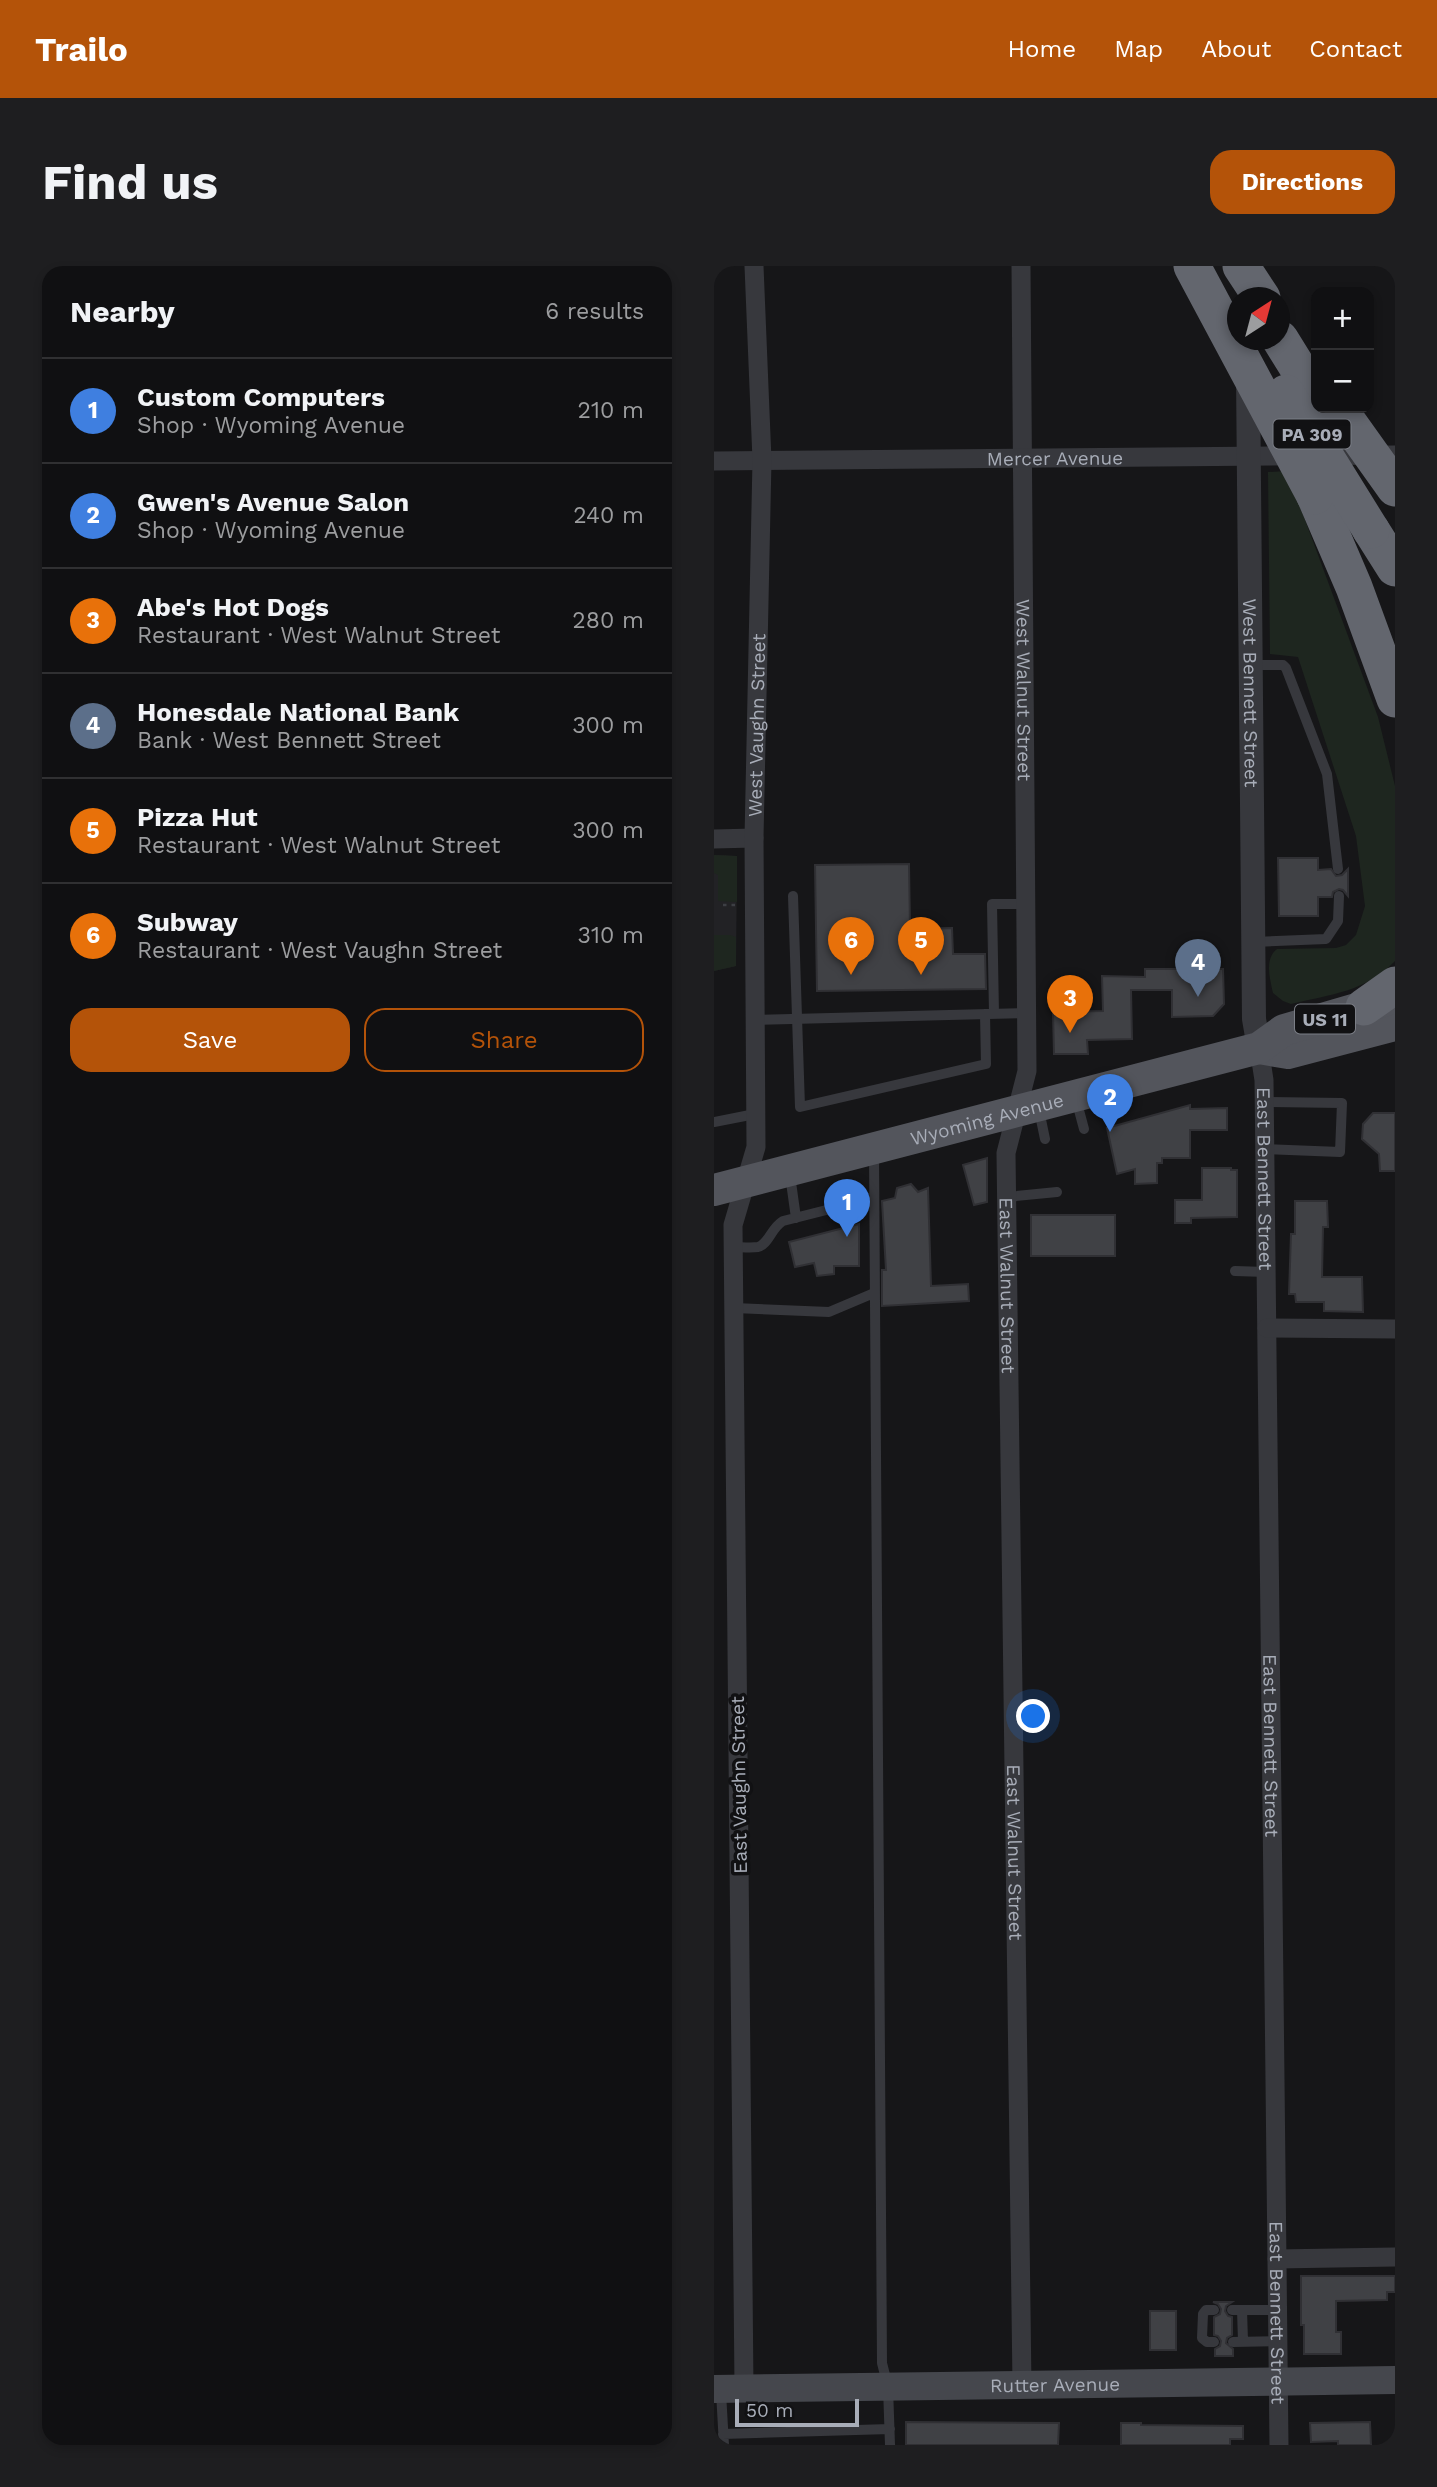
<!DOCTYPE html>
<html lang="en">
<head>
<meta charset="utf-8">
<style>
	:root { --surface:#101012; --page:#1e1e20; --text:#f1f3f6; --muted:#9c9d9f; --line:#303032; --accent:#b45309 }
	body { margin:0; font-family:"Work Sans",sans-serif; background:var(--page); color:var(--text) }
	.controls { position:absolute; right:21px; top:21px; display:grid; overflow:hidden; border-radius:14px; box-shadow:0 4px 10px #0003 }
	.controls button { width:63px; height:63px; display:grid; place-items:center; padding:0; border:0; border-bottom:2px solid var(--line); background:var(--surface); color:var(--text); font:35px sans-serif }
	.compass { position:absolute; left:513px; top:21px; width:63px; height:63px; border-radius:50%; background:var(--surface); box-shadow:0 4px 10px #0003; rotate:36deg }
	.scale { position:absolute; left:21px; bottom:18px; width:124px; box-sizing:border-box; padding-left:7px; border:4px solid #a8adb8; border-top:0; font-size:19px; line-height:24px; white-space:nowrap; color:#a8adb8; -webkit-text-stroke:5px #111113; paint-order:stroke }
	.you { position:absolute; left:320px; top:1451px; width:24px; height:24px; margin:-18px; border:5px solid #fff; border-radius:50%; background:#1a73e8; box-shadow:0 0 0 10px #1a73e833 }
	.badge { display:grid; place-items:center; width:46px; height:46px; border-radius:50%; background:var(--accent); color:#fff; font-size:23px; font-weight:700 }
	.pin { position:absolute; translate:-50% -58px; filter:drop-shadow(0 2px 4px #0008) }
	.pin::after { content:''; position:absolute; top:37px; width:24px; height:21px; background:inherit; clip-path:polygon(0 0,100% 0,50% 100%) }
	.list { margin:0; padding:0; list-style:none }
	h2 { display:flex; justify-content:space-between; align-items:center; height:91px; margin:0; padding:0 28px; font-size:30px }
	h2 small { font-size:23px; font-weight:400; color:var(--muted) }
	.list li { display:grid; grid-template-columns:46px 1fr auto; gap:21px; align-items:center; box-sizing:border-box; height:105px; padding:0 28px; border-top:2px solid var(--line) }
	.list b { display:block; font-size:26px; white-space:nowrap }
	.list p { margin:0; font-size:23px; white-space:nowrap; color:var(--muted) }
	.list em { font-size:23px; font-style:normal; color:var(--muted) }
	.actions { display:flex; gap:14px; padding:21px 28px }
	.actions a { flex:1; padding:16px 0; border:2px solid var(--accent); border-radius:21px; text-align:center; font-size:24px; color:var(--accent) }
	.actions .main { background:var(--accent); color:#fff }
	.map { position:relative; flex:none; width:681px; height:2179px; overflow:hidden; border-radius:21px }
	header { display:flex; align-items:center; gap:42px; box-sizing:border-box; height:98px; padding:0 35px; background:var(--accent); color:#fff }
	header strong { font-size:33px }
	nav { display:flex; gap:38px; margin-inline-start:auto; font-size:24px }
	.intro { display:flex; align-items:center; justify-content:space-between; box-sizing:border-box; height:168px; padding:0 42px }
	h1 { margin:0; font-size:49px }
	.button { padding:18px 32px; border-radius:21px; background:var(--accent); color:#fff; font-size:24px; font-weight:700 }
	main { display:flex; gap:42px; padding:0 42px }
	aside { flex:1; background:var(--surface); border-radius:21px; box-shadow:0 4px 10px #0003 }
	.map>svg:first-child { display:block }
	.built { fill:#222225 }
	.green { fill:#1e261f }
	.building { fill:#404145; stroke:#303034; stroke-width:2 }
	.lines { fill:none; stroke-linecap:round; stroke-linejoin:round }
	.path { stroke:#3d3f44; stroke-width:2.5; stroke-dasharray:3.5 5; stroke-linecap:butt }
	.service { stroke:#37383d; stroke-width:10 }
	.minor { stroke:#37383d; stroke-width:19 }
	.tertiary { stroke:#37383d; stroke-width:24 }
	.secondary { stroke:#45474d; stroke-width:28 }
	.primary { stroke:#53555c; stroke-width:32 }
	.motorway { stroke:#63666e; stroke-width:37 }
	.motorway-bridge { stroke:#63666e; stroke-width:37 }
	.labels { text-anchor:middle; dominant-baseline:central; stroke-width:7; stroke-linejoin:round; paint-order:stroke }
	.shield { fill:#111113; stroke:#7b7e86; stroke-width:2 }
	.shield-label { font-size:18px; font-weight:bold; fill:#a8adb8 }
	.street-label { font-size:19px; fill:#a8adb8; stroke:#111113 }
</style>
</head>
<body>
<header>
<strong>Trailo</strong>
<nav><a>Home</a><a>Map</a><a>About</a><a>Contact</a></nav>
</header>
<div class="intro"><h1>Find us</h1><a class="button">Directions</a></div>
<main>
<aside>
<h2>Nearby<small>6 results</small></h2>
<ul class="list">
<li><span class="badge" style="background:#3f7fe0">1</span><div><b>Custom Computers</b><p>Shop · Wyoming Avenue</p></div><em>210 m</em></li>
<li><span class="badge" style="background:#3f7fe0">2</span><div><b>Gwen's Avenue Salon</b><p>Shop · Wyoming Avenue</p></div><em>240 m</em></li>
<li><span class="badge" style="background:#e8710a">3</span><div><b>Abe's Hot Dogs</b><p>Restaurant · West Walnut Street</p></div><em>280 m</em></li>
<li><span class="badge" style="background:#5c6f8a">4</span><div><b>Honesdale National Bank</b><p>Bank · West Bennett Street</p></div><em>300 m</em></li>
<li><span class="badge" style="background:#e8710a">5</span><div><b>Pizza Hut</b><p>Restaurant · West Walnut Street</p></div><em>300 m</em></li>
<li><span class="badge" style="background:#e8710a">6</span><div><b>Subway</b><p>Restaurant · West Vaughn Street</p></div><em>310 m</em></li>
</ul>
<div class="actions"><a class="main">Save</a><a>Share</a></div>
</aside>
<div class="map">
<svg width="681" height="2179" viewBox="0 0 681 2179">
	<rect width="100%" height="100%" fill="#161618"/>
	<path class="built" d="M0,589L23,590L22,700L0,705Z"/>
	<path class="green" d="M573,205L664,451L681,520V695C651,726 618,728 577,738L569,735L559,727C556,713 550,693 563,683L622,682L632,679L642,669L651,640L642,570L584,391L556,388L554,206Z
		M0,589L23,590V636L4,635V609L0,607Z
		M0,669H16L22,671V700L0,705Z"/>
	<path class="building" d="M564,592H604V604L617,603L622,610L628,609L634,603V630L629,624L625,623L619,626L618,631H604V650H565Z
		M195,598L196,663L238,662L239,688H271L272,723L103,725L101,599Z
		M431,703H509L510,738L499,750L458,751V724H417L418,773L373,774L374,788H340L339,746L389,745L388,710L431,711Z
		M476,839V843L513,842V864H476V892H448V897H443V917L421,918V903L403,908L393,862Z
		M659,847H681V905H666L665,888L648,873L649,858Z
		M273,892V936L260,939L249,899Z
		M488,902H517V904H523V951L477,952V957H461V934H488Z
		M197,918L204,926L214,922L217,1020L254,1018L255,1035L168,1040V1004H172L168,935L181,932L183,922Z
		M581,935H613L614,961H609L608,1011H648L649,1046L610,1045V1036H582L581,1028H575L577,968H581Z
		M317,949H401V990H317Z
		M145,958V1000H120V1008L103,1010L100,997L81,1001L75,976Z
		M587,2010H681V2026H673V2034L622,2035V2066H627V2088H590V2059H587Z
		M499,2036H518L512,2040L511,2045L514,2050L518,2051V2069L513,2072L512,2077L519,2083V2090H501V2083L506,2080L507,2075L504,2070L500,2069V2051L506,2048L507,2043L504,2038Z
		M436,2045H462V2084H436Z
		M192,2156L345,2157L344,2179H192Z
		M656,2156L657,2179H624V2175L597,2176L596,2157Z
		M407,2157H427V2159L529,2160V2173H516V2179H407Z"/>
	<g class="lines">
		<path class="path" d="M9,639H23"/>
		<path class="service" d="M538,399H569L572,402L613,508L624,603
			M79,630L86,841L272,798L271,748
			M540,676L612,673L624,655L625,630
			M280,748L278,638H312
			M41,754L312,747
			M362,833L370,863
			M550,836L628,837L626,886L551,883
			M325,844L331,873
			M0,856L41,848
			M160,885L168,2097L174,2121L176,2179
			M76,909L82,952
			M293,931L343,926
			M19,981C27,981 37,982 44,981C55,978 57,962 69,955L144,936L160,935
			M521,1005L552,1006
			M20,1042L115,1046L160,1027
			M500,2044H492L489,2048L488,2072L493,2076H500
			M518,2044H564
			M528,2044L529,2075
			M519,2076L564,2075
			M7,2126L10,2179
			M9,2168L176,2163"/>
		<g class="minor">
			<path id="s1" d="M307,0L313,805L292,887L308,2120"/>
			<path id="s2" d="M0,195L681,189"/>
			<path d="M0,573L40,572"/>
			<path id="s3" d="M545,782L550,814L565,2179"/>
			<path d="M553,1062L681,1063"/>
			<path d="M563,1993L681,1991"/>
			<path id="s4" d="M30,2122L19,959L42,881L40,572L48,194L40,0"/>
		</g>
		<path class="tertiary" id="s5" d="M534,109L540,753L545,782"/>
		<path class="secondary" id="s6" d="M0,2123L681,2114"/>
		<g class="primary">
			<path d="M545,782L574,787L681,759"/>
			<path id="s7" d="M0,924L545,782L570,764L673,734"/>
		</g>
		<path class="motorway" d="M566,73L602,131
			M601,230L640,321L681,433
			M657,264L681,302
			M650,741L681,719"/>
		<path class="motorway-bridge" d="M478,0L601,230
			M527,0L548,32
			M572,127L657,264
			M624,142L681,222"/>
	</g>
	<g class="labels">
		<g class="shield">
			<rect x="559.5" y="153.5" width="77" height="29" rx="5"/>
			<rect x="581" y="738.5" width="60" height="29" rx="5"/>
		</g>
		<g class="shield-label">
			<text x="598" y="168">PA 309</text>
			<text x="611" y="753">US 11</text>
		</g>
		<g class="street-label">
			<text stroke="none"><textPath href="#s2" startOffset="341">Mercer Avenue</textPath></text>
			<text stroke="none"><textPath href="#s1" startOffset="424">West Walnut Street</textPath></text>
			<text stroke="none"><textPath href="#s5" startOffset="318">West Bennett Street</textPath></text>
			<text stroke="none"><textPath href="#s4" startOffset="1666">West Vaughn Street</textPath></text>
			<text stroke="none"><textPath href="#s7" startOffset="282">Wyoming Avenue</textPath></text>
			<text stroke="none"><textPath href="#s3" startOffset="131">East Bennett Street</textPath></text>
			<text stroke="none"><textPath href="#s1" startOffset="1022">East Walnut Street</textPath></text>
			<text stroke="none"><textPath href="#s3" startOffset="698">East Bennett Street</textPath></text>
			<text transform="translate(25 1519) rotate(-91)">East Vaughn Street</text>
			<text stroke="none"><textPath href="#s1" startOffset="1589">East Walnut Street</textPath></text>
			<text stroke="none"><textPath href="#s3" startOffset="1265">East Bennett Street</textPath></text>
			<text stroke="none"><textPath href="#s6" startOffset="341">Rutter Avenue</textPath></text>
		</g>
	</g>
</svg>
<div class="controls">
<button>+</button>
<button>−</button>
</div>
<svg class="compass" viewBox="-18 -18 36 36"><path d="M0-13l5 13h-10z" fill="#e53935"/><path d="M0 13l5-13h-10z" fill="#9c9d9f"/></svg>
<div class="scale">50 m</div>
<div class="you"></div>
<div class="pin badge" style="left:133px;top:971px;background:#3f7fe0">1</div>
<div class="pin badge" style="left:396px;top:866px;background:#3f7fe0">2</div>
<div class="pin badge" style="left:356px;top:767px;background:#e8710a">3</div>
<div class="pin badge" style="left:484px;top:731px;background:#5c6f8a">4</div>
<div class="pin badge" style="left:207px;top:709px;background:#e8710a">5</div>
<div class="pin badge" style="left:137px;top:709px;background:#e8710a">6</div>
</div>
</main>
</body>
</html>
